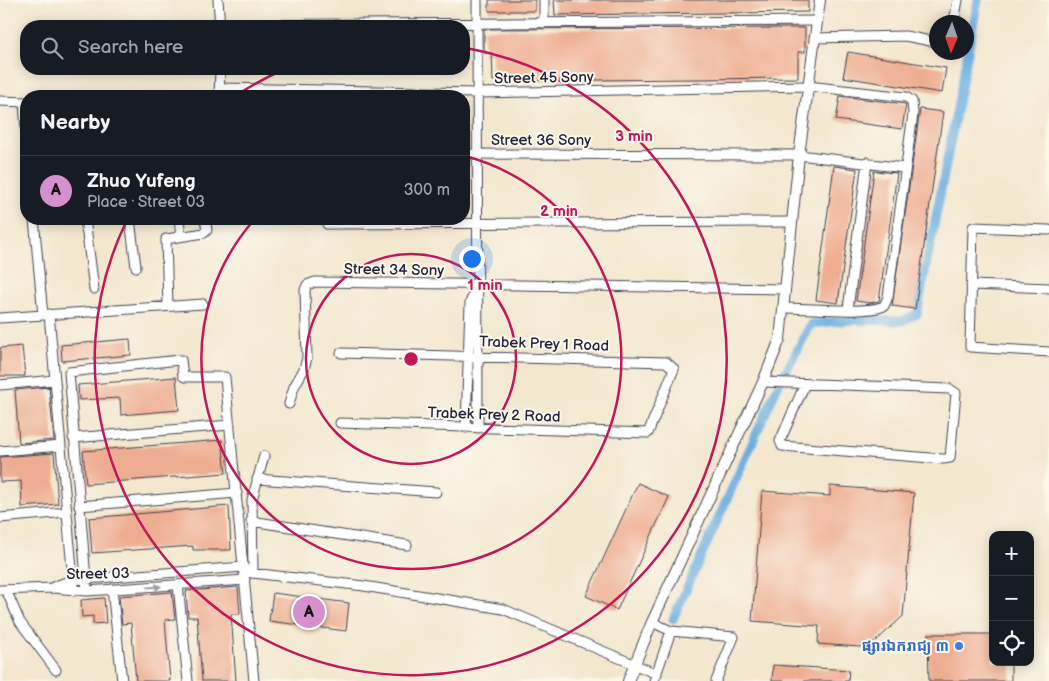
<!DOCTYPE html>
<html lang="en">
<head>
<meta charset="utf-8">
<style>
	:root { --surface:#171b24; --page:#20242c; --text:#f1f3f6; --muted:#9ea1a6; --line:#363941; --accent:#d690ce }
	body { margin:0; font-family:"Balsamiq Sans","Noto Sans Khmer",sans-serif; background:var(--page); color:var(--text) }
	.controls { position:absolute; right:15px; bottom:15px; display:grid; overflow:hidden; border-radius:10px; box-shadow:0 2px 12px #0003 }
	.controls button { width:45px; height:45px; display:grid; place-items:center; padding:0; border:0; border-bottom:1px solid var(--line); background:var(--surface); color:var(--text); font:25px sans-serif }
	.compass { position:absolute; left:929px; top:15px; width:45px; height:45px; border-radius:50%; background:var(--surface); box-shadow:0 2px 12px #0003; rotate:182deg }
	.you { position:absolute; left:471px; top:258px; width:18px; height:18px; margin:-12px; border:4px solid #fff; border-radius:50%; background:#1a73e8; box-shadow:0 0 0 8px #1a73e833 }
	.badge { display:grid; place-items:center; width:32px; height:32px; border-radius:50%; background:var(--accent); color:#111; font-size:16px; font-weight:700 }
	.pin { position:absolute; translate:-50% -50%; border:2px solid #fff; box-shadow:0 1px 5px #0006 }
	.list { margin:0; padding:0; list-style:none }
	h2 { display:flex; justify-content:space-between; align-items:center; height:65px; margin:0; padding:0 20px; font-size:21px }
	h2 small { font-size:16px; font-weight:400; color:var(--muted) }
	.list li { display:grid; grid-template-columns:32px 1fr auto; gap:15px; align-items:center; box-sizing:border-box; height:70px; padding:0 20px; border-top:1px solid var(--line) }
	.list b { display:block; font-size:19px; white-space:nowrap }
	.list p { margin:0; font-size:16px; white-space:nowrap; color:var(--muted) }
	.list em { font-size:16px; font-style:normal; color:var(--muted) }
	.icon { flex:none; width:28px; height:28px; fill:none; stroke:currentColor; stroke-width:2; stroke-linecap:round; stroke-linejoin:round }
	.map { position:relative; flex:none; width:1049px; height:681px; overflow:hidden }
	.search { position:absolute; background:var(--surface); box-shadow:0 2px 12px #0003; left:20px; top:20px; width:450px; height:55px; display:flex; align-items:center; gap:12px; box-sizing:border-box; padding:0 18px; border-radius:20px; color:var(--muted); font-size:19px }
	.panel { position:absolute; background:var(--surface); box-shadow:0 2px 12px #0003; left:20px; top:90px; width:450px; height:135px; border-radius:20px }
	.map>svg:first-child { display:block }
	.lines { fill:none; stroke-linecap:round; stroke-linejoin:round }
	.canal { stroke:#6baee0; stroke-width:9 }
	.building { fill:#eead91 }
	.minor-casing { stroke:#414051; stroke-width:11 }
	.tertiary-casing { stroke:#414051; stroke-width:12 }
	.minor { stroke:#fff; stroke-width:9 }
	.tertiary { stroke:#fff; stroke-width:10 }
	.oneway { fill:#9c9ca7 }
	.ring { fill:none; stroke:#c2185b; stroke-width:2.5 }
	.shop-dot { fill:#3f7fe0; stroke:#fbf7ec; stroke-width:2 }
	.labels { text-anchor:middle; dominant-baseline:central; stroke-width:4; stroke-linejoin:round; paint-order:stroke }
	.street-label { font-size:15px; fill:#22223b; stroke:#fbf7ec }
	.shop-label { font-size:15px; font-weight:bold; fill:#366cbe; stroke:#fbf7ec; text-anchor:end }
	.centre { fill:#c2185b; stroke:#fbf7ec; stroke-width:2.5 }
	.ring-label { font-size:15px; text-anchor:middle; font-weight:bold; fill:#c2185b; stroke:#fbf7ec; stroke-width:4; stroke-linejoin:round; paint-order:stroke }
</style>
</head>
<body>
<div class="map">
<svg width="1049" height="681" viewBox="0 0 1049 681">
	<rect width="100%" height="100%" fill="#fbf7ec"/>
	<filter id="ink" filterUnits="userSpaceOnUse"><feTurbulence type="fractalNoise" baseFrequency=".02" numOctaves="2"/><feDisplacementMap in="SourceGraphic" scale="10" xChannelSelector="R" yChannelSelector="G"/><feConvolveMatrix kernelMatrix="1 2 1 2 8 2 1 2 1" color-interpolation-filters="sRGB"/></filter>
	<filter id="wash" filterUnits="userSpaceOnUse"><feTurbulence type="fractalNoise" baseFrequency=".0096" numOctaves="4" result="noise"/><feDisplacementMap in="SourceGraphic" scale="20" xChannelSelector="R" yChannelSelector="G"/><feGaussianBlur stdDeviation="1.12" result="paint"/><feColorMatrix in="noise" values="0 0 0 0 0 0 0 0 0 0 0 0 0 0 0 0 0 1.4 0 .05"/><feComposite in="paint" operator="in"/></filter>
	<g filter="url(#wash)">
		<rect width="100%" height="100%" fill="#f3e8cf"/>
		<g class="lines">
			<path class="canal" d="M673,619L777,388L811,324L851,320L902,321L917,314L978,0"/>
		</g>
		<g id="blocks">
			<path class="building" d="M489,0H535V11H489Z
				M554,0H808V12L555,15Z
				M805,28V52H798V78L493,81L492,53H484V29Z
				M848,52L946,68L942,93L843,77Z
				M840,96L906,104L902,129L836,120Z
				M920,109L943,112L915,309L892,306Z
				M834,166L857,169L838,303L816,300Z
				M874,171L897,173L879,301L869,303L856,301Z
				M130,339L131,355L62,361L61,345Z
				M22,346L25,376H0V348Z
				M176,377L179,410L121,415L120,398L79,400L78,385Z
				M49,387L54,440L19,443L15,390Z
				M222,440L226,473L86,484L83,451Z
				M54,453L58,504L22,507L21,481L0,482V457Z
				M638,483L669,497L617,610L586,596Z
				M830,486L914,493L903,616L875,642L859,647L818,644L819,626L752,621L762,491L830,496Z
				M229,506L231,550H193V546L92,553L89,518Z
				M238,587L240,614H231L236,681H202L197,617H188L186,591Z
				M172,592L175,619L165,620L170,681H136L131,623L122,624L119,596Z
				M273,593L349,603L346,631L269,621Z
				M104,598L106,623L93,624V616L82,617L81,600Z
				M928,634H993V662H1011V681H929Z
				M773,665L849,670L848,681H772Z"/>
		</g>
	</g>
	<g filter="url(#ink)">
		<use href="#blocks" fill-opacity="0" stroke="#414051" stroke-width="1"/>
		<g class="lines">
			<defs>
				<path id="minor" d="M218,0L220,26
					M477,0L478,428
					M544,0V23
					M954,22L958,0
					M220,25L817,21
					M814,38L905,36L936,42
					M220,88L477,93L808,86L906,97L912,101L913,114L888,297L884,306C867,314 806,308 784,308
					M219,96L220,69
					M0,101L26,102
					M24,102L26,130
					M464,154L799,155L904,168
					M34,219L43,315
					M85,219L94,289
					M130,219L136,267
					M179,219L181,236
					M327,224L791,222
					M1049,230L973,227L970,347L1049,352
					M971,285L1049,288
					M168,306L166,239L204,233L207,230L205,219
					M848,309L867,162
					M49,314L74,591
					M0,318L203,304
					M763,382L950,389L956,393L950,458L943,459L782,446L780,441L805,384
					M0,385L55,380
					M289,404L294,387L304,369L307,358L305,290L307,285L315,282L785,289
					M340,423L648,433L674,369L666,362L341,353
					M466,428L470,303L475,290
					M73,438L230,425
					M0,451L61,446
					M257,479L436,492
					M79,506L237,493
					M0,518L67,512
					M251,521L407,545
					M244,572L364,586L503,609L657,674
					M253,573L252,500L264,456
					M178,585L188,681
					M53,587L72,580L244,567
					M112,589L122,681
					M0,590L53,588L87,591L245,580
					M6,590L20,622L56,670
					M87,591L69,372L179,360H181L183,376L185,377H225L254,681
					M652,622L671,631L734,637L716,681
					M654,681L671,631"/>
				<path id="tertiary" d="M628,681L652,622L763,382L780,339L799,155L820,0"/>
			</defs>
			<use href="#minor" class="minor-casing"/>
			<use href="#tertiary" class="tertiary-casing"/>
			<use href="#minor" class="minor"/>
			<use href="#tertiary" class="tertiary"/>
		</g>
		<defs><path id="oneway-solid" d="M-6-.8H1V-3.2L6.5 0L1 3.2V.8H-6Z" transform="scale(1.25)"/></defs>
		<use class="oneway" href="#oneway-solid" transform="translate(154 587) rotate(-4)"/>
	</g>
	<g class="ring">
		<circle cx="411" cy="359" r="105"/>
		<path d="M465 156A210 210 0 1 1 254 220"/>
		<path d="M237 95A316 316 0 0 1 285 69M466 48A316 316 0 1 1 127 220"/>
	</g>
	<circle class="shop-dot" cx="959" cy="646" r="5"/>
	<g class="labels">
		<g class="street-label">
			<text transform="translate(544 78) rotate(-1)">Street 45 Sony</text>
			<text x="541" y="140">Street 36 Sony</text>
			<text transform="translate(394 270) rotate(1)">Street 34 Sony</text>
			<text transform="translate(544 344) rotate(2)">Trabek Prey 1 Road</text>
			<text transform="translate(494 415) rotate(2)">Trabek Prey 2 Road</text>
			<text transform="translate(98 574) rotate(-1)">Street 03</text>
		</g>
		<g class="shop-label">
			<text x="949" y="646">ផ្សារឯករាជ្យ ៣</text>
		</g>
	</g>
	<circle cx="411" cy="359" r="8" class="centre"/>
	<g class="ring-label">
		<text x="634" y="141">3 min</text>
		<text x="559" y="216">2 min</text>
		<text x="485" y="290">1 min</text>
	</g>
</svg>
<div class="controls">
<button>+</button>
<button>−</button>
<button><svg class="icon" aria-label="locate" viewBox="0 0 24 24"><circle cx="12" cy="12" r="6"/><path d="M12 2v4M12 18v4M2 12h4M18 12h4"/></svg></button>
</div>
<svg class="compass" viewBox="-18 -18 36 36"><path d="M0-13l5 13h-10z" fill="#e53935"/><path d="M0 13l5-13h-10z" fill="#9ea1a6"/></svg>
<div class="you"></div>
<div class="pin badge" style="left:309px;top:612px">A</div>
<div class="search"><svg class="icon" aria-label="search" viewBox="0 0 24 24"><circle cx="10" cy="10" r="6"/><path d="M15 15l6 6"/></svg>Search here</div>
<section class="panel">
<h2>Nearby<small></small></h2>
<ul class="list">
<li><span class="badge">A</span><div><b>Zhuo Yufeng</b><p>Place · Street 03</p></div><em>300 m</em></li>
</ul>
</section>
</div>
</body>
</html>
